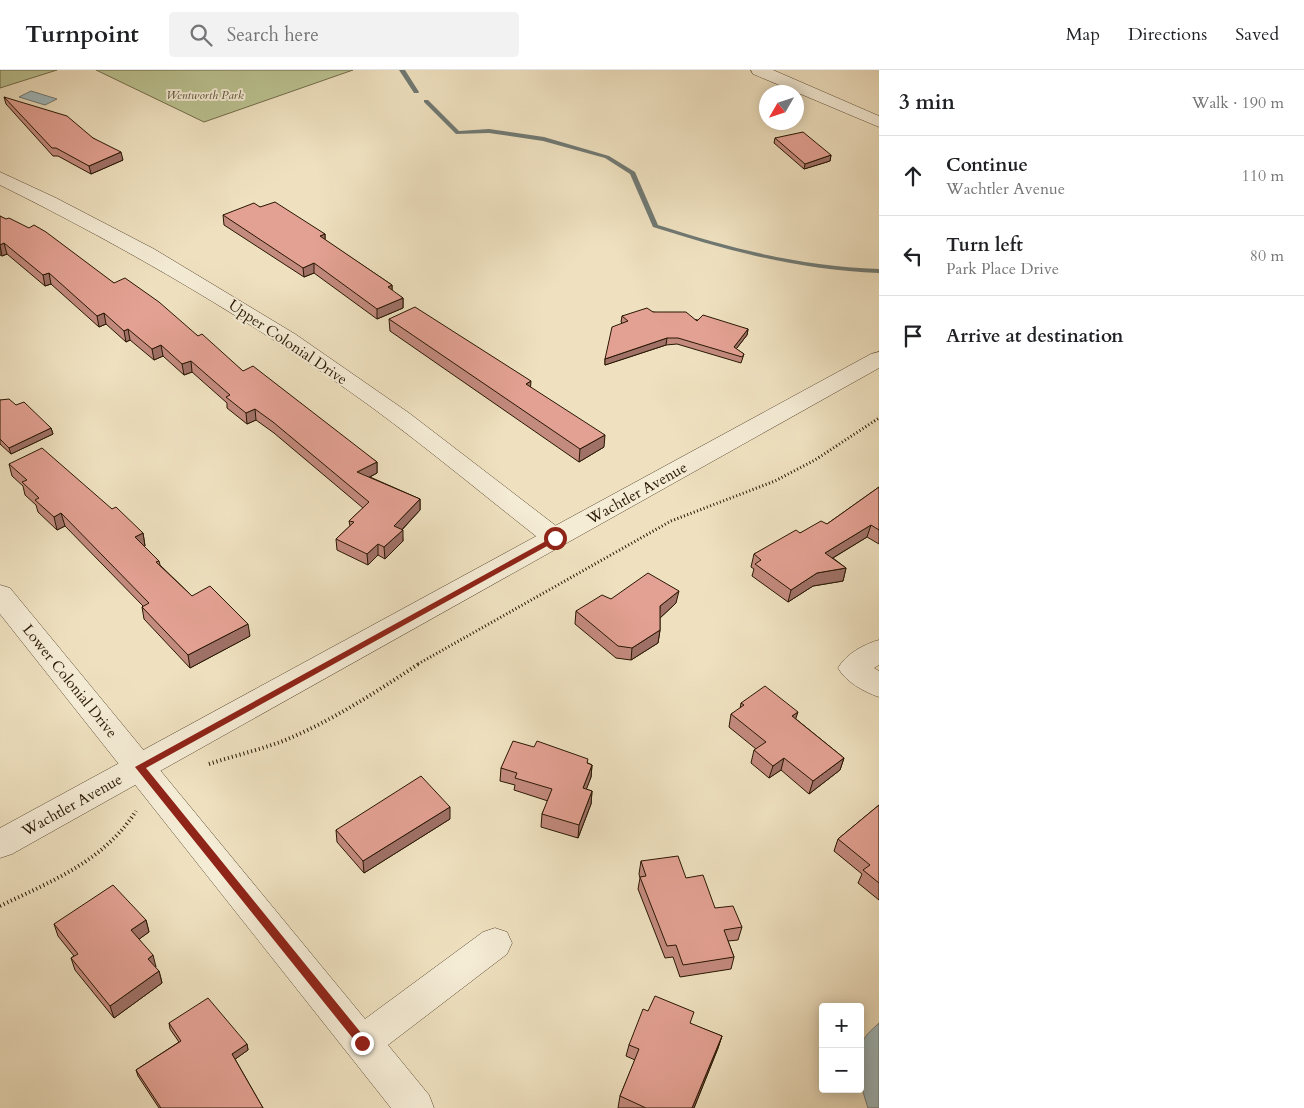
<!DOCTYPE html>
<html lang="en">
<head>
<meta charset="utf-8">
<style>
	:root { --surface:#fff; --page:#f2f2f2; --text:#202124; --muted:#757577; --line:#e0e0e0 }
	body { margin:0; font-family:Cardo,serif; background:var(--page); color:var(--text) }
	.controls { position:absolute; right:15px; bottom:15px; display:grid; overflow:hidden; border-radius:5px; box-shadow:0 2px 12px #0003 }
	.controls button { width:45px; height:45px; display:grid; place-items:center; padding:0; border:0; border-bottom:1px solid var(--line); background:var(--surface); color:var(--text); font:25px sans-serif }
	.compass { position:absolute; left:759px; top:15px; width:45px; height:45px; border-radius:50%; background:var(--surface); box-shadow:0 2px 12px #0003; rotate:231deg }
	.stop { position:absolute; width:15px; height:15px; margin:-11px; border:4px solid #8f2418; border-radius:50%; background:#fff }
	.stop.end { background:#8f2418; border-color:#fff; box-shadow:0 1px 5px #0008 }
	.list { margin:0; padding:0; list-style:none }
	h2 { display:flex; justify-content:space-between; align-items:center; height:65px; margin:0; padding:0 20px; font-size:21px }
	h2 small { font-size:16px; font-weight:400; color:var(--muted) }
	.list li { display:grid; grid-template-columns:32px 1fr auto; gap:15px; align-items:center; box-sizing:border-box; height:80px; padding:0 20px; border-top:1px solid var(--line) }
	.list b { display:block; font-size:19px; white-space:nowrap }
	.list p { margin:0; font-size:16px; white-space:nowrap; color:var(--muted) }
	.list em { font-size:16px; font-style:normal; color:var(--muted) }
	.icon { flex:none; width:28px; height:28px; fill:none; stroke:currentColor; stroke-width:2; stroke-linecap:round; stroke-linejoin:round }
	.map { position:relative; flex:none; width:879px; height:1038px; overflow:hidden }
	header { display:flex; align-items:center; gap:30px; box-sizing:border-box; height:70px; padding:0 25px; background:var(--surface); border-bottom:1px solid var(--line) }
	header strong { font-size:24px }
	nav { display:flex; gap:28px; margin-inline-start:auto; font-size:18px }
	.search { width:350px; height:45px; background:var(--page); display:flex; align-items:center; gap:12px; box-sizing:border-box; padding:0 18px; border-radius:5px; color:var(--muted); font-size:19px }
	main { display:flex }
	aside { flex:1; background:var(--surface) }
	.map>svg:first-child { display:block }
	.green { fill:#bbc291; stroke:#726c4a }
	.water { fill:#a0babe; stroke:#707973 }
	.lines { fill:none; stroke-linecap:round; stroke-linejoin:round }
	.stream { fill:#707973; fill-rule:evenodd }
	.minor-casing { stroke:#5a4a32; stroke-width:1 }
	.tertiary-casing { stroke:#5a4a32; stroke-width:1 }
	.path-far1 { stroke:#281703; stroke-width:3; stroke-dasharray:1 2.5; stroke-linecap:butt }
	.path { stroke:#281703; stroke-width:4; stroke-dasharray:1 3; stroke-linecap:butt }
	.minor { fill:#f5ecd6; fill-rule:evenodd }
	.tertiary { fill:#f5ecd6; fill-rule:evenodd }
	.wall { fill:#c38a7e; stroke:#281703 }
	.shaded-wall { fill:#9f7167; stroke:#281703 }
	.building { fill:#e3a193; stroke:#281703 }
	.route { fill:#8f2418 }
	.labels { text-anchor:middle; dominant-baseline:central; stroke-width:4; stroke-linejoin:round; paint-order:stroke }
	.far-park-label { font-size:12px; font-style:italic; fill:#5b5335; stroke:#f5ecd6 }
	.street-label { font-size:15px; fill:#281703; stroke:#f5ecd6 }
</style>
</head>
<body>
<header>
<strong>Turnpoint</strong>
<div class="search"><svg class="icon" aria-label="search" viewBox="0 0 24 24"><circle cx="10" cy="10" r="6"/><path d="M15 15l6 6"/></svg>Search here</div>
<nav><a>Map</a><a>Directions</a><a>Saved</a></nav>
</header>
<main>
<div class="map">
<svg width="879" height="1038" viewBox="0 0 879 1038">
	<rect width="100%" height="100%" fill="#efe1c0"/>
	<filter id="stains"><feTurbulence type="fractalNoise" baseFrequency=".004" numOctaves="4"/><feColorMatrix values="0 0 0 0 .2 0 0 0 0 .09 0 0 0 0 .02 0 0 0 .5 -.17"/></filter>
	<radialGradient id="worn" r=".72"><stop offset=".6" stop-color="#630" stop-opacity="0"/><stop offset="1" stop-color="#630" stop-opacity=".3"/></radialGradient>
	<path class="green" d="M0,0H57L0,18Z
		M96,0H353L204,52Z"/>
	<path class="water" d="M31,21L57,29L45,35L19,27Z
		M879,953V1038H868C862,1021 854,988 863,971C866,964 874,958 879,953Z"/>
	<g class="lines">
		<path class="stream" d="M399,0H405L419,22L418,23H414Z
			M424,30H428L459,61L489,59L544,67L609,86L635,102L658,155C733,179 799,196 879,199V203C799,200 729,181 653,157L630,104L605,88L543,71L489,63L456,64L424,32Z"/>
		<defs>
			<path id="minor" d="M0,102L56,128L154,179L295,264L409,343L564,462L568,468L564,474L555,477L546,474C487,428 430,380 370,336C254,252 129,179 0,115Z
				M0,515L10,518L365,949L483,862L495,858L507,862L512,873L507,884L388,975L429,1025L434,1038H391L0,544Z
				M879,570V595L874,598L879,601V627C864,622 846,612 838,598C846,584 864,574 879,570Z"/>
			<path id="tertiary" d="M751,0H773L879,46V57L753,4Z
				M879,282V298L12,784L0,788V758L871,284Z"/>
		</defs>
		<use href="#minor" class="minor-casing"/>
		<use href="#tertiary" class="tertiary-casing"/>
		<path class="path-far1" d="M418,594L671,451L775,411L815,390L879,348"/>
		<path class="path" d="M209,694C233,686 259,680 283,671C332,651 376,622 420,593
			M0,836C52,811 104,791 136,741"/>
		<use href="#minor" class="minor"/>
		<use href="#tertiary" class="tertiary"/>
	</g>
	<path class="wall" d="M4,27L93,68L123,90L91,104L58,86H53L6,34Z
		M775,68L831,85L830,91L804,99L774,73Z
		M260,137L325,164V170L392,215V221L403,228V238L377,249L314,203L304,207L224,155L223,145Z
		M0,146L114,213L198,266L243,301L377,392V403L370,407L420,429V440L402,460L403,471L385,489L378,485L368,495L337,480L336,469L350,456L349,451L363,438L274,363L256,350L247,354L227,338V333L192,302L184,305L163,286L154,290L130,270L126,272L106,254L99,257L51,214L45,216L7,184L2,186L0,185Z
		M653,242L748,259L747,265L736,279L744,284L741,293L677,274L666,275L605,295V289L622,253L621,252L622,246Z
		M389,249L530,317L604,377L579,392L390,261Z
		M0,330L16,335L51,358L53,364L11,384L0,374Z
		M9,394L112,439L143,463L145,476H144L159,491L160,495L192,526L250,566L190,598L144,549L142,537L143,536L65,456L57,460L38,442L36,435L25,425L23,416L12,406Z
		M879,417V474L867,467L833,488L846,498L843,511L813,516L788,532L752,506L754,499L751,497L754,484L800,463L827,454Z
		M611,529L676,533L660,548V560L658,573L631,590L616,588L575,554L576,541Z
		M741,633L796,649L844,688L840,700L809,724L781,700L769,708L751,693L754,680L756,679L729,657L731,644L740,639Z
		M588,693L592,695L591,707L586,719L592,721L591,734L578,768L541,757L542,744L548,731L514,720L515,715L500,711L501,698Z
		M879,735V830L858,813L862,804L834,781L838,769Z
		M450,749L364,803L337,772L336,760Z
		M641,791L686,808L715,838L742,857L738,870L728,871L734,887L731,899L680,907L673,887L665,888L638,819L640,808L639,804Z
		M146,850L149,862L139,869L156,897L155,898L159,901L162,913L114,948L75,900L71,888L74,886L58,866L54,854Z
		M648,941L691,954L722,966L718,978L694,1038H618L620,1026L635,990L626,986L629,975Z
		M169,953L247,974L248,980L235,989L263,1038H159L138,1006L136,1000L179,972L170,959Z"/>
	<path class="shaded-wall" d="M121,82L123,90L91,104L89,96Z
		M831,85L830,91L804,99L805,94Z
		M325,164V174L320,166Z
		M4,173L7,184L2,186L0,175Z
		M314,193V203L304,207L303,198Z
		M49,203L51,214L45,216L43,205Z
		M392,215V225L388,217Z
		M403,228V238L377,249V239Z
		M104,243L106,254L99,257L97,246Z
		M128,259L130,270L126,272L124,261Z
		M748,259L747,265L733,283L734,277Z
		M667,268L666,275L605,295V289Z
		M161,275L163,286L154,290L152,279Z
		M191,291L192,302L184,305L182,294Z
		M531,311L530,324L526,314Z
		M255,339L256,350L247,354L246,343Z
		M51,358L53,364L11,384L9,378Z
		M605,365L604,377L579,392L580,379Z
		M377,392V403L358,413L357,402Z
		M420,429V440L394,468V456Z
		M61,443L65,456L57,460L54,447Z
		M871,455L867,467L821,495L825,483Z
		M403,460V471L385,489L384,477Z
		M143,463L145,476L137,480L135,467Z
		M378,474V485L368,495L367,484Z
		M846,498L843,511L813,516L788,532L791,520L817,503Z
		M679,521L676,533L659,549L660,536Z
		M248,554L250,566L190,598L188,585Z
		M660,560L658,573L631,590L632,578Z
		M798,642L794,654L792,646Z
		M784,688L781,700L769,708L773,696Z
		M844,688L840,700L809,724L813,711Z
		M592,695L591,707L582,731L583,718Z
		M592,721L591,734L578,768L579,755Z
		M450,737V749L364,803L363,791Z
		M146,850L149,862L135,872L131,860Z
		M153,885L156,897L151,901L148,889Z
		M159,901L162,913L114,948L110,936Z
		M722,966L718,978L694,1038H692Z
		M247,974L248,980L234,990L232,984Z"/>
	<path class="building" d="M4,27L67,46L93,68L121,82L89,96L56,78H52Z
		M803,62L831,85L805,94L775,68Z
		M275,132L325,164L320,166L392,215L388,217L403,228L377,239L314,193L303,198L223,145L254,133L260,137Z
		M0,146L6,149L9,148L29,158L34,155L46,162L114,213L125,208L159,232L198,266L202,264L243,301L253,296L377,392L357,402L420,429L394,456L403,460L384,477L378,474L367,484L336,469L354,452L349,451L369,432L273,352L255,339L246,343L226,327L230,325L191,291L182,294L161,275L152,279L128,259L124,261L104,243L97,246L49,203L43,205L4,173L0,175Z
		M415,237L531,311L526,314L605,365L580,379L389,249Z
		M647,238L653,242H686L697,251L703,245L748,259L734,277L744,284L742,287L678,268H667L605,289L612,257L628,251L622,246Z
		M9,329L16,335L24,332L51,358L9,378L0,369V330Z
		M42,378L112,439L116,437L143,463L135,467L159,491L156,492L192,526L210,516L248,554L188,585L142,537L149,533L61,443L54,447L35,430L39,428L22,412L27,410L9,394Z
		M879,417V460L871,455L825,483L846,498L817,503L791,520L755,494L761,490L754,484L796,460L800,463L821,451L827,454Z
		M648,503L679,521L660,536V560L632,578L618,576L576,541L602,525L611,529Z
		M765,616L798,642L792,646L844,688L813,711L784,688L773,696L754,680L766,672L731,644L744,635L741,633Z
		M513,671L534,677L537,671L588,689L587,693L592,695L583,718L592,721L579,755L542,744L552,719L515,708L517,703L501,698Z
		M421,706L450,737L363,791L336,760Z
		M879,735V813L863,800L870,795L838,769Z
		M678,786L686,808L703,805L715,838L733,836L742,857L724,860L734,887L683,895L676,875L667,876L640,807L646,806L641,791Z
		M113,815L146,850L131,860L153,885L148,889L159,901L110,936L71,888L78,884L54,854Z
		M655,926L694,942L690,953L722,966L692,1038H646L620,1026L639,979L629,975L643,939L648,941Z
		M208,928L247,974L232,984L263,1038H161L136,1000L181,971L169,953Z"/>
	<path class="route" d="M555,466L559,468L558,470L146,698L366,969L368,973L362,978L359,976L135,697Z"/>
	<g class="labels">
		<g class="far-park-label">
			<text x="205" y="25">Wentworth Park</text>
		</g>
		<g class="street-label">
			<text transform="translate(288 272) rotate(34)">Upper Colonial Drive</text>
			<text transform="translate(637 423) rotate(-29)">Wachtler Avenue</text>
			<text transform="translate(70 611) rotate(51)">Lower Colonial Drive</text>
			<text transform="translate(72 735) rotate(-29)">Wachtler Avenue</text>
		</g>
	</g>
	<rect width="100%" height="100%" filter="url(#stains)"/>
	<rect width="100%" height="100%" fill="url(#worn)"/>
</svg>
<div class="controls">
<button>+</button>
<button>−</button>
</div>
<svg class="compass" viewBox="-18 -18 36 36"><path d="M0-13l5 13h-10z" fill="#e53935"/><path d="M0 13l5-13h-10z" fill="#757577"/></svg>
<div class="stop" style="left:555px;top:468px"></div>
<div class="stop end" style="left:362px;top:973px"></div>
</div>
<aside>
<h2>3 min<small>Walk · 190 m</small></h2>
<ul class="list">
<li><svg class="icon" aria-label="ahead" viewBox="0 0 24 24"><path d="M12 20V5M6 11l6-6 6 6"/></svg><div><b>Continue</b><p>Wachtler Avenue</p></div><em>110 m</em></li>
<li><svg class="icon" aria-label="left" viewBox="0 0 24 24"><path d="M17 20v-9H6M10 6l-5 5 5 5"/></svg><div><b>Turn left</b><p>Park Place Drive</p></div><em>80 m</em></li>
<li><svg class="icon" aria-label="arrive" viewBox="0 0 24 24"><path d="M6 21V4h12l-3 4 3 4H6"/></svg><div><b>Arrive at destination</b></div></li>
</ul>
</aside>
</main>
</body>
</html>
